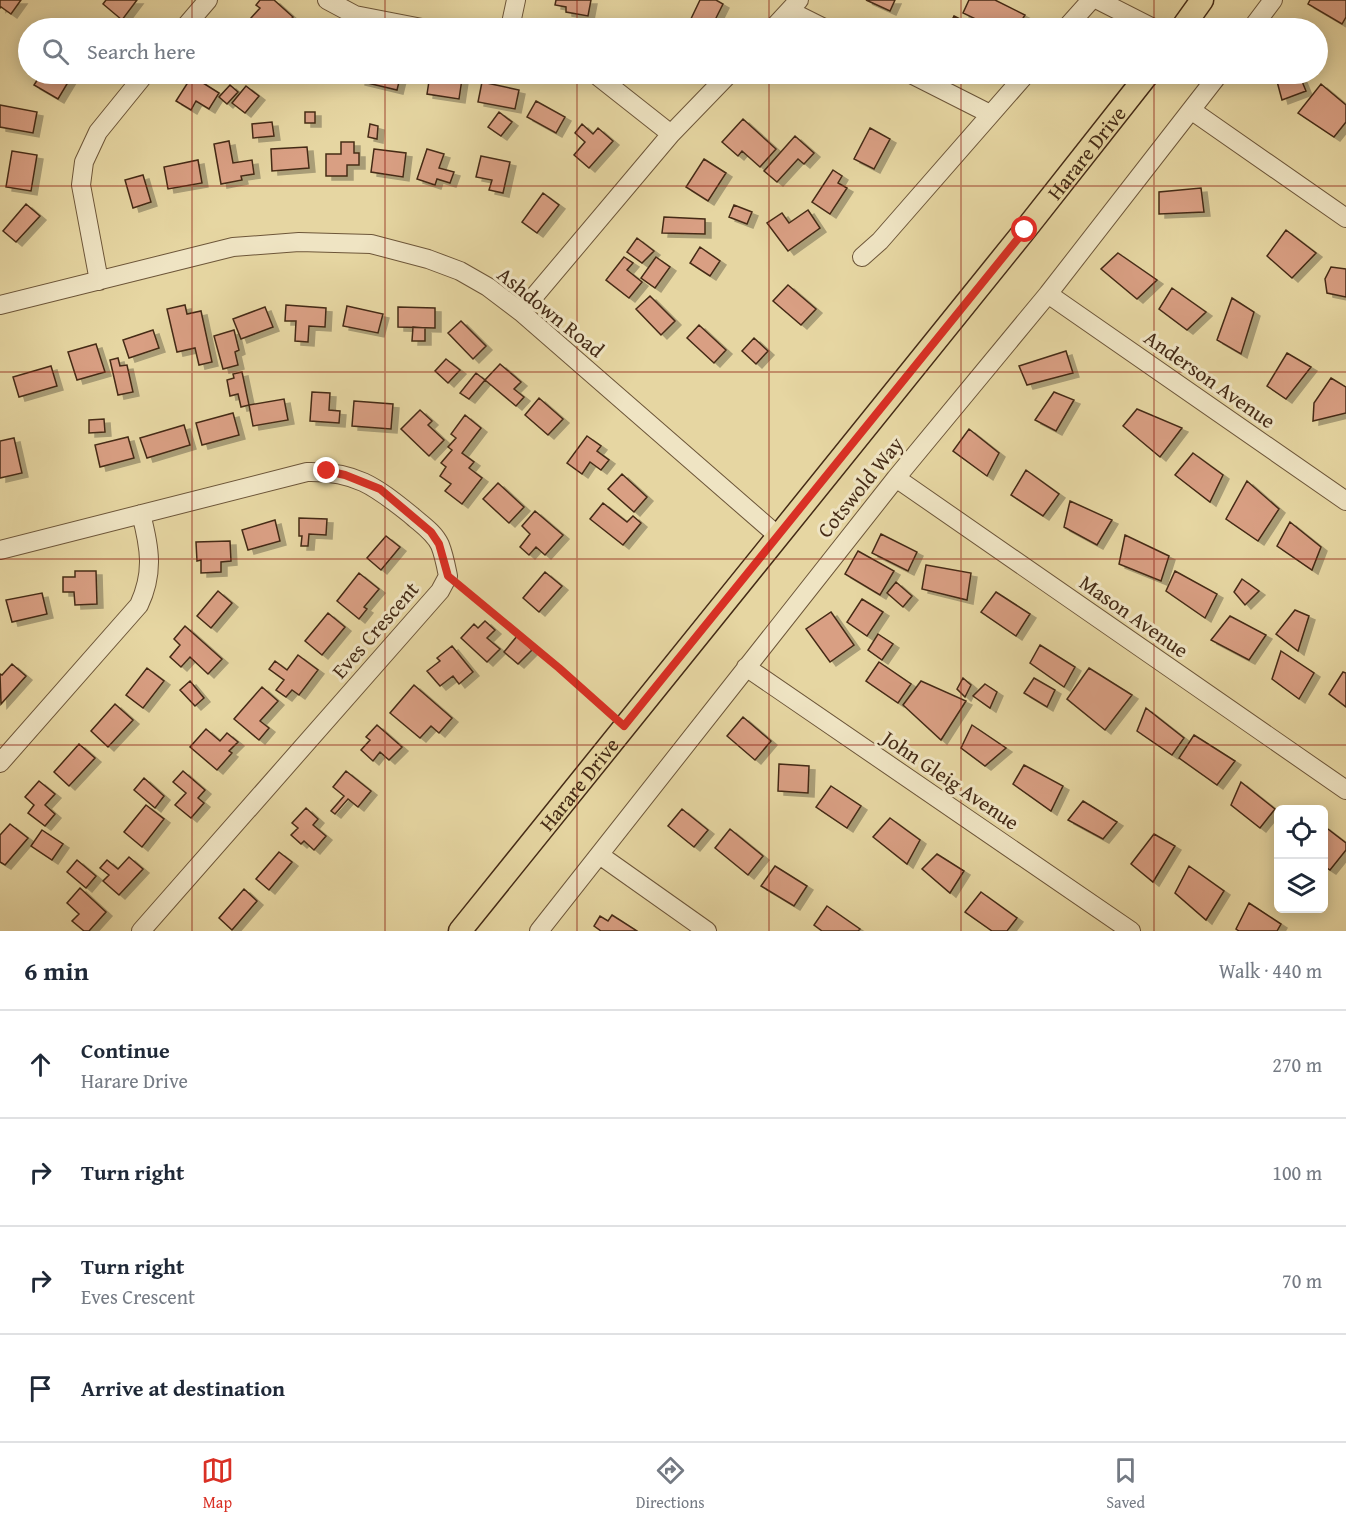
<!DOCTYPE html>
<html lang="en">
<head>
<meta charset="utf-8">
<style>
	:root { --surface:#fff; --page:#f6f6f7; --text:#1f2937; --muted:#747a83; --line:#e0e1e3; --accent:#d93025 }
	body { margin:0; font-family:"Gentium Book Plus",serif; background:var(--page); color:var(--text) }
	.controls { position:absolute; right:18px; bottom:18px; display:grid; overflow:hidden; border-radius:9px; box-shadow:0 3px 15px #0003 }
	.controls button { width:54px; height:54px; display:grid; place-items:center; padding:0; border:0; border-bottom:2px solid var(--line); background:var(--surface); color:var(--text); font:30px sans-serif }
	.stop { position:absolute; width:18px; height:18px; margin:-14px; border:4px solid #d93025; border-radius:50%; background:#fff }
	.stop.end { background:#d93025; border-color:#fff; box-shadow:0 2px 6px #0008 }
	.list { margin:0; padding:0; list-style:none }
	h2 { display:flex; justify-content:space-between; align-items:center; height:78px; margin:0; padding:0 24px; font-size:26px }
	h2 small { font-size:20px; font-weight:400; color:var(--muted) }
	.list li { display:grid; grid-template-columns:39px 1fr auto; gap:18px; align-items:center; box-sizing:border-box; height:108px; padding:0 24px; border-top:2px solid var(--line) }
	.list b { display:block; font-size:22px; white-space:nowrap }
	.list p { margin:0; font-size:20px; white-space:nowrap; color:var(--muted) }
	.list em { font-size:20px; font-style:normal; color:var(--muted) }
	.icon { flex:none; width:33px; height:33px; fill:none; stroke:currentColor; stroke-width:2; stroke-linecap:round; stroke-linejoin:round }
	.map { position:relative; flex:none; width:1346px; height:931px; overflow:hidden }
	.search { position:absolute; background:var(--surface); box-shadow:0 3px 15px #0003; left:18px; right:18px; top:18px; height:66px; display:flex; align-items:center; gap:15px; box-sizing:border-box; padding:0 21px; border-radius:33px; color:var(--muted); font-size:22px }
	.sheet { height:510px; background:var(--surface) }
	nav { display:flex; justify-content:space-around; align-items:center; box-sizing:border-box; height:84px; border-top:2px solid var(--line); background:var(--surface); font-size:16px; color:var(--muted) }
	nav a { display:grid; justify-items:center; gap:3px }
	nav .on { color:var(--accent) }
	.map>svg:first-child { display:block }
	.building { fill:#d99f83; stroke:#452b16; stroke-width:1.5; filter:url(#shadow) }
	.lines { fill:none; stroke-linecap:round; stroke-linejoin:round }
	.minor-casing { stroke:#6d5639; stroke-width:20 }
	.major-casing { stroke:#452b16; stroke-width:25 }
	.path { stroke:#452b16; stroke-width:3; stroke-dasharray:1.5 3; stroke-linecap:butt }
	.minor { stroke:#efe4c3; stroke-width:18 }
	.major { stroke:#e6d6a2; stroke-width:22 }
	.route { stroke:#d93025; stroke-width:8 }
	.grid { fill:none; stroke:#8f2418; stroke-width:1.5; stroke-opacity:0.55 }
	.labels { text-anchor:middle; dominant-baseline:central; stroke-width:6; stroke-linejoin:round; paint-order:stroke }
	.street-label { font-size:21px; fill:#452b16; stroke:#efe4c3 }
</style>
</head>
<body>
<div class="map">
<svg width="1346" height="931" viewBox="0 0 1346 931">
	<defs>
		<filter id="shadow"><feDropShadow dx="6" dy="4" stdDeviation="0" flood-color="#0004"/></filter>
	</defs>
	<rect width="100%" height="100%" fill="#e6d6a2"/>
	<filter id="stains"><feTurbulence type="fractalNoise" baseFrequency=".00333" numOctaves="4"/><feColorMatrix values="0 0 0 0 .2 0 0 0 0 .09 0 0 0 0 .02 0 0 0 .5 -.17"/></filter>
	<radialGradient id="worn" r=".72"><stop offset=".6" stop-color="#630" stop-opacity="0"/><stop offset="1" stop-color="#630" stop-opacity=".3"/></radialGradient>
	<path class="building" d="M0,0H21L11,14L1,7L0,8Z
		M106,0H137L122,20L103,4Z
		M260,0H274L293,17L282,28H262L251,18L260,8L256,5Z
		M556,0H591L588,16L566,12V7L555,5Z
		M700,0H716L723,4L711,28H696L688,25Z
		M866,0H895L890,11Z
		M969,0H995L1025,15L1017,28H994L963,13Z
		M1310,0H1346V17L1342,24L1308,4Z
		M954,16L978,28H948Z
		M41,74H73L58,99L34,85Z
		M361,74H401L397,90L359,81Z
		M1275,74H1299L1306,91L1282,100Z
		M430,75L462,79L459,99L427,94Z
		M192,76L219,93L209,109L196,101L191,110L176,101Z
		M482,82L519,90L515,109L478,102Z
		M1321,84L1346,105V122L1334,137L1298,113Z
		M230,85L238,92L227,104L219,97Z
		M246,86L259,96L245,113L232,103Z
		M536,101L565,117L556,133L527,117Z
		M0,105L37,112L33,133L0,127Z
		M305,112H315V123H305Z
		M499,112L512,122L501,136L488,127Z
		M743,119L776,149L760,167L742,151L738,156L722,142Z
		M272,122L274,136L253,138L252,124Z
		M370,124L378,126L377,139L368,137Z
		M582,124L593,134L598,128L613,141L589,168L574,155L585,142L575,133Z
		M870,128L890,139L874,169L854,159Z
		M795,136L814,153L804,164L798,159L777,182L764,171Z
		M229,141L233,163L252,160L254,174L241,176L242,180L221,184L214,144Z
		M341,142H354V153H359V165H347V176H326V154H341Z
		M307,147L309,168L272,171L271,149Z
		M374,149L406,153L403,177L371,172Z
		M427,149L444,154L439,168L454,172L450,183L437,179L435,185L417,179Z
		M12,151L37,155L31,191L6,187Z
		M481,156L510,162L503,193L489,190L492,180L476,177Z
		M704,159L726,173L708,201L686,187Z
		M198,160L202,183L168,189L164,167Z
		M833,170L842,176L838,183L847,188L830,214L812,202Z
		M143,175L151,202L133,208L125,180Z
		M1201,188L1204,212L1159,214V192Z
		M543,193L559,205L537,233L522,222Z
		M26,204L40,216L16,242L3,231Z
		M734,205L752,212L747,224L729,217Z
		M808,210L820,228L788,251L767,223L782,213L789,223Z
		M664,217L705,219V234L662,233Z
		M1286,230L1316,253L1292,278L1267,256Z
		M637,238L654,251L642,263L627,252Z
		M700,247L720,261L710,276L690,263Z
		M1118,253L1157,280L1137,299L1101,269Z
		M624,257L633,263L627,270L642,282L629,298L606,280Z
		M656,257L670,267L655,288L641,278Z
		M1331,267L1346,269V297L1327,293L1325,279Z
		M788,285L816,309L801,325L773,301Z
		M1172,288L1206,312L1187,330L1159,309Z
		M650,296L675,321L661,335L636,309Z
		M1232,298L1254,312L1241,354L1217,340Z
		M185,305L187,314L201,311L212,362L199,365L195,348L177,352L167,309Z
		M286,305L326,308L325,327L309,326L308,342L295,341L296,321H285Z
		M347,306L383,314L378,333L343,326Z
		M265,307L273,327L241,339L233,319Z
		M398,307L435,308V328L398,327Z
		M461,321L486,346L473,359L448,333Z
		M699,325L726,350L714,363L687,338Z
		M413,327L425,328V341H412Z
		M153,330L159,348L129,358L123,340Z
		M234,330L239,350L235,352L238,365L223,369L214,336Z
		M754,338L768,351L756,364L742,351Z
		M96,344L105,372L77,380L68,352Z
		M1066,351L1073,373L1027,385L1019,366Z
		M1287,353L1311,367L1286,399L1267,386Z
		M118,358L120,366L127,365L133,392L118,395L110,360Z
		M446,359L460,370L448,383L435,371Z
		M500,364L521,382L514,389L524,397L516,406L485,380Z
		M51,366L57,386L19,397L13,377Z
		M242,372L249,405L241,407L238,394L230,396L227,380L234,378L233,374Z
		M476,373L485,380L469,399L460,393Z
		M1331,378L1346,387V413L1313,421L1314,403Z
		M312,392L330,393L329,410L340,411L339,423L310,421Z
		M1054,392L1074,400L1056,431L1035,420Z
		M539,398L563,419L548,435L525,415Z
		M284,399L288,420L253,426L249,405Z
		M354,401L393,404L391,429L352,426Z
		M1137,409L1182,428L1160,457L1123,426Z
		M420,410L432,421L428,425L444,440L429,456L401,429Z
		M233,413L239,435L202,445L196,423Z
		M465,415L481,428L462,453L474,462L469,468L482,478L462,504L445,491L451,484L440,476L446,467L441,463L452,450L448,447L456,438L451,434Z
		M104,419L105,432L89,433V420Z
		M184,425L190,445L147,458L140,438Z
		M969,429L999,453L987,476L953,451Z
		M587,436L601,446L597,451L609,460L601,470L590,462L582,474L567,463Z
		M128,437L134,458L100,467L95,445Z
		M14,438L22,473L0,478V441Z
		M1193,453L1223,475L1210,502L1175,475Z
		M1026,470L1059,494L1043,516L1011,495Z
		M622,474L647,497L634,512L608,489Z
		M1247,481L1279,509L1258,541L1226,519Z
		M498,483L524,507L509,523L483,499Z
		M1070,501L1112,520L1097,545L1064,527Z
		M603,503L627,522L633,516L641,523L623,545L590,519Z
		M535,511L563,535L545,555L536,547L529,555L520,547L530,534L522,526Z
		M299,518L327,519L326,535L309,534L308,546H301L302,536H299Z
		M275,520L280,541L248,550L242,530Z
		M1290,522L1321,547L1312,570L1277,546Z
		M881,534L917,552L908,571L872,553Z
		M1125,535L1169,556L1161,581L1119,564Z
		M386,536L400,547L381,570L367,558Z
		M230,541L231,561L221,562V572L201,573V560L197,561L196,542Z
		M858,551L894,571L880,595L845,574Z
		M926,565L971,573L967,600L922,589Z
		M75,571H96L97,604L75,605L74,592H63V577H75Z
		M1175,571L1217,594L1205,618L1166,591Z
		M545,572L562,586L539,612L523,598Z
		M359,573L379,589L364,607L367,609L359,619L337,601Z
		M1242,579L1259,591L1245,605L1234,592Z
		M896,582L912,596L903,607L887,593Z
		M218,591L232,603L211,628L197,616Z
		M996,592L1030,614L1016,636L981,612Z
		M42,593L47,614L12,622L6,600Z
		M862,599L883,612L867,636L847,622Z
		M1295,610L1309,616L1298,651L1276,634Z
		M831,612L854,645L830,662L806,629Z
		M328,613L345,627L322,655L305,641Z
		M1230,616L1266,635L1249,660L1211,640Z
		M485,621L495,630L487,638L500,649L487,662L461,638L474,624L478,628Z
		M185,626L222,659L208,674L190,657L181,667L170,657L180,645L174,639Z
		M878,634L893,644L882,660L868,650Z
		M518,635L532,650L518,664L504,652Z
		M1040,645L1075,667L1064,687L1030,663Z
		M452,646L473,672L459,684L453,676L440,686L427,671L440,661L437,658Z
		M1281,651L1314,673L1299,699L1272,679Z
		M298,655L318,670L299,695L292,690L286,697L276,690L284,680L269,669L275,661L287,670Z
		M879,662L911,684L898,703L866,681Z
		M12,664L26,676L1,704L0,674L2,675Z
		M147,668L164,681L143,708L126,695Z
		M1089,668L1132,695L1105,730L1067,699Z
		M1343,672L1346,673V707L1329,694Z
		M963,678L971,685L965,697L957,689Z
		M1034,678L1055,690L1047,707L1024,693Z
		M190,681L204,698L195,706L180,690Z
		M921,681L966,701L941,740L903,705Z
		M985,684L997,692L990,708L973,696Z
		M414,685L452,718L439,733L431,726L420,738L390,713Z
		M262,687L278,701L260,721L269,728L259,740L234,719Z
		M115,704L133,720L108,747L91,731Z
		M1146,708L1184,738L1172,755L1137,731Z
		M743,717L771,741L755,760L727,736Z
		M377,725L402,747L389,760L380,752L373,761L361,750L370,740L366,737Z
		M972,725L1006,748L985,766L961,748Z
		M206,729L220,741L227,733L238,742L229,751L232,753L217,770L190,747Z
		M1194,735L1235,761L1217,785L1179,758Z
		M79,744L95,758L69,786L54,772Z
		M779,764L809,766L808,793L778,791Z
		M1024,765L1063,786L1051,811L1013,784Z
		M183,771L205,790L198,798L204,803L191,818L175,805L186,793L173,782Z
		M346,771L371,791L358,807L348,799L335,814L331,811L344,796L333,787Z
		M144,778L164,796L155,808L134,790Z
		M39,781L55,794L45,805L55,814L45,826L28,813L34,805L25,797Z
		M1241,782L1275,809L1260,828L1231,805Z
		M831,786L861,806L847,828L816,807Z
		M1083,801L1117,822L1103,839L1068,820Z
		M146,805L164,819L142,847L124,832Z
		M306,808L318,819L313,825L326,836L314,850L304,841L301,844L291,835L298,828L292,823Z
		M682,809L708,830L694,847L668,826Z
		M890,818L920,840L907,864L873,837Z
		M10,824L28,838L5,865L0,862V835Z
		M1324,826L1346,843V850L1330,870L1324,866Z
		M730,829L763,856L748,875L715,848Z
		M42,830L63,844L52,860L31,846Z
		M1154,834L1175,846L1153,882L1131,864Z
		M279,852L292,862L269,890L256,879Z
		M937,854L964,871L950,893L922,869Z
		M129,857L143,869L119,895L103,881L109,875L100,868L107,860L118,869Z
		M77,860L96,876L86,888L67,872Z
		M775,866L807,886L794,906L761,886Z
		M1189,866L1224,891L1206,920L1175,893Z
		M80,888L106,912L89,931H84L72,921L79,914L67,903Z
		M244,889L257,901L232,930L219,918Z
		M981,892L1017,918L1007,931H992L965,912Z
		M1249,903L1281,924L1277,931H1239L1236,929Z
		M827,906L860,929L858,931H822L814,925Z
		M612,915L637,931H601L594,926L600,916L608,921Z"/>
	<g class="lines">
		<defs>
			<path id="minor" d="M327,0L355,15L422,28
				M1098,0L1153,28
				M790,11L824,28
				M184,28L208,0
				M510,28L516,0
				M773,28L799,0
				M1066,28L1091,0
				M1252,28L1273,0
				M595,74L671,134
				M911,74L990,114
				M1191,110L1346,218
				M862,257L880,241L1026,74
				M99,281L81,185L84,162L98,132L145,74
				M1048,294L1346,501
				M0,305L233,247L299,242L371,244L428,259L460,271L488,287L521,312L777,535
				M521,312L671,134L729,74
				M896,478L1346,790
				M0,550L307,472C355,471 375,486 411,515C421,524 434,532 440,545C444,555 446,566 448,576L440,591L141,931
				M746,667L1131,931
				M0,763L139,605C154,573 150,548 141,514
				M601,856L707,931
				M539,931L896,478L1048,294L1219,74"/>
			<g id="major">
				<path d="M1182,28L1202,0"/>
				<path id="s1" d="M460,931L1025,230L1148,74"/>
			</g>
		</defs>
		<use href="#minor" class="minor-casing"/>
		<use href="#major" class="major-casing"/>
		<path class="path" d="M461,587L612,715"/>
		<use href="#minor" class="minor"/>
		<use href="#major" class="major"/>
	</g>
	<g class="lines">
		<path class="route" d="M327,471L345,475L380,489L431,532L439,544L448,576L559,668L624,726L1025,230"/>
	</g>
	<path class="grid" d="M192,0V28M385,0V28M577,0V28M769,0V28M961,0V28M1154,0V28M192,74V931M385,74V931M577,74V931M769,74V931M961,74V931M1154,74V931M0,186H1346M0,372H1346M0,559H1346M0,745H1346"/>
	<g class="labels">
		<g class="street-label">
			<text stroke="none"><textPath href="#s1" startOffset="999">Harare Drive</textPath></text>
			<text transform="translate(551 312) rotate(39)">Ashdown Road</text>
			<text transform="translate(1210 379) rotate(35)">Anderson Avenue</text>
			<text transform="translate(860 487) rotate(-51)">Cotswold Way</text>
			<text transform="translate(1134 616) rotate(35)">Mason Avenue</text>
			<text transform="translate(375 630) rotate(-49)">Eves Crescent</text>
			<text transform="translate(951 780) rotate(34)">John Gleig Avenue</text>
			<text stroke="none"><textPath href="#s1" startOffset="189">Harare Drive</textPath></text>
		</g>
	</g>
	<rect width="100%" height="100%" filter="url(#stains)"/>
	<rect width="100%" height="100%" fill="url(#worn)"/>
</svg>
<div class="controls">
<button><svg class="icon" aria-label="locate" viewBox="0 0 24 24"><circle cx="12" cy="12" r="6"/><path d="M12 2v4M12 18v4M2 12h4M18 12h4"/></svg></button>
<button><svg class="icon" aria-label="layers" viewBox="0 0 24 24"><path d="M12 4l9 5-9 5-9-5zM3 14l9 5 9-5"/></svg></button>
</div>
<div class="stop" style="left:1025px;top:230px"></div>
<div class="stop end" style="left:327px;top:471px"></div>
<div class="search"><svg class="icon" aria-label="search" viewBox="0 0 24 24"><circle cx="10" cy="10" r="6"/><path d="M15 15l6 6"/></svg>Search here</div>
</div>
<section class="sheet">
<h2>6 min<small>Walk · 440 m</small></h2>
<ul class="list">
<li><svg class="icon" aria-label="ahead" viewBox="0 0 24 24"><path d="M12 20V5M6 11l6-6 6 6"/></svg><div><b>Continue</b><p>Harare Drive</p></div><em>270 m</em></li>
<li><svg class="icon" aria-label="right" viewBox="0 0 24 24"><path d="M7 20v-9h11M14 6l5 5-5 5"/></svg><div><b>Turn right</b></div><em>100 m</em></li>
<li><svg class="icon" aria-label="right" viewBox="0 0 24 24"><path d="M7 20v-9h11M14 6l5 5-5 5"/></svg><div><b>Turn right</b><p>Eves Crescent</p></div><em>70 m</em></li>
<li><svg class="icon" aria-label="arrive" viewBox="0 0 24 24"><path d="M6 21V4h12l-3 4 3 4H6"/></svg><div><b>Arrive at destination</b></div></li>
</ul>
</section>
<nav>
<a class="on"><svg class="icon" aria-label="map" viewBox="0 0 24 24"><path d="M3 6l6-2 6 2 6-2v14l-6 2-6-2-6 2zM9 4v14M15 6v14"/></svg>Map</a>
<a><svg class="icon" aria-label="directions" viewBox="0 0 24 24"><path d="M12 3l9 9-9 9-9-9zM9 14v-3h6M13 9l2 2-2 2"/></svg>Directions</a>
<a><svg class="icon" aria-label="saved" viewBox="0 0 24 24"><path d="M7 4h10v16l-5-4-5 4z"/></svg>Saved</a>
</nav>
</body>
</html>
